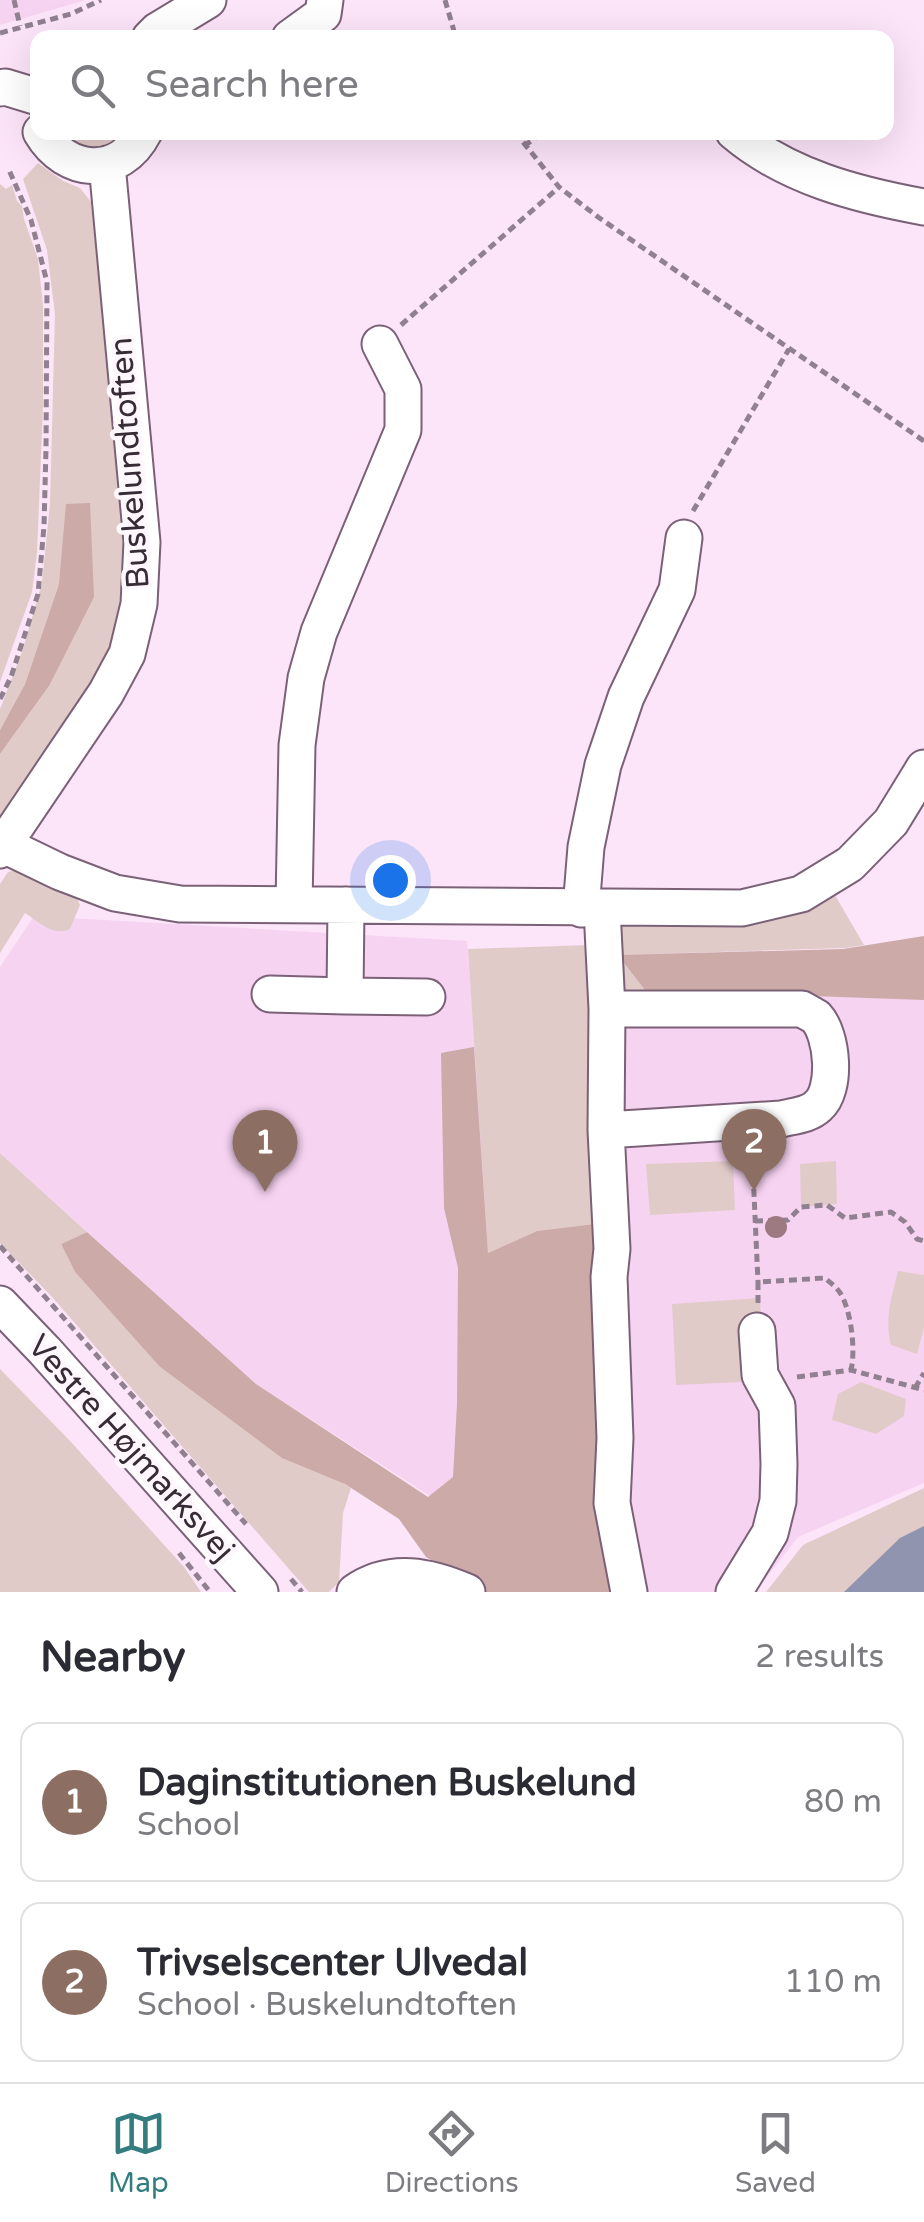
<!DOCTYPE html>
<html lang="en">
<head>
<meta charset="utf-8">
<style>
	:root { --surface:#fff; --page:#f7f7f7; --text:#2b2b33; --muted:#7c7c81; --line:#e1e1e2; --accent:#337c7f }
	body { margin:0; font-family:"Varela Round",sans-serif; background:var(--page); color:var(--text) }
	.you { position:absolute; left:390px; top:880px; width:35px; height:35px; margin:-25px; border:8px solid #fff; border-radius:50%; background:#1a73e8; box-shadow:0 0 0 15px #1a73e833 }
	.badge { display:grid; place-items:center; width:65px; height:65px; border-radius:50%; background:var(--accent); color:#fff; font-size:32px; font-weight:700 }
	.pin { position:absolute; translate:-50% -82px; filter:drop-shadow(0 2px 5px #0008) }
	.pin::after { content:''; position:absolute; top:52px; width:35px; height:30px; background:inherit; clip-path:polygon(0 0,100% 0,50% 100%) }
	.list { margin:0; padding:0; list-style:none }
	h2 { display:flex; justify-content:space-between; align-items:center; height:130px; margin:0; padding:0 40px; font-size:42px }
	h2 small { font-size:32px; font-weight:400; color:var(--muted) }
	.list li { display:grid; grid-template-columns:65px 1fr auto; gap:30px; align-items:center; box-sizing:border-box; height:160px; margin:0 20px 20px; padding:0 20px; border:2px solid var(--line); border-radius:20px }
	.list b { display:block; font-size:38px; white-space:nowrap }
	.list p { margin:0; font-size:32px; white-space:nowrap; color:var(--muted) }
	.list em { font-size:32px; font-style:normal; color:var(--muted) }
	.icon { flex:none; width:55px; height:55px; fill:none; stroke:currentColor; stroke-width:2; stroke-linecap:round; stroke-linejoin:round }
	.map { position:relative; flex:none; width:924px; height:1592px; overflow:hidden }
	.search { position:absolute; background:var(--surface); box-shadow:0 10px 40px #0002; left:30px; right:30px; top:30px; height:110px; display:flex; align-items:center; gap:25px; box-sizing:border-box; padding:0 35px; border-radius:20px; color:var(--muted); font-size:38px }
	.sheet { height:490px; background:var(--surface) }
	nav { display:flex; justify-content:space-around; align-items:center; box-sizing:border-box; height:140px; border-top:2px solid var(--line); background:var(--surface); font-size:28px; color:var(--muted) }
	nav a { display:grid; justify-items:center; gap:5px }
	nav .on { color:var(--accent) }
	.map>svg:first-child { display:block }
	.built { fill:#f7d3f2 }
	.green { fill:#e1cbc9 }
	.forest { fill:#ccaaa7 }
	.water { fill:#9094af }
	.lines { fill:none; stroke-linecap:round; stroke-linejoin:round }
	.minor-casing { stroke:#7b6177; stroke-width:39 }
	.path { stroke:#918090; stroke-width:5; stroke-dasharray:8 5; stroke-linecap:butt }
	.minor { stroke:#fff; stroke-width:35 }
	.tree { fill:#9d7982 }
	.labels { text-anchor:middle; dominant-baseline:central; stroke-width:9; stroke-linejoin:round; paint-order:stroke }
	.street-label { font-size:32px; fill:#372c36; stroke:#fef8fd }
</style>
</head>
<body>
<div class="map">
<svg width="924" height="1592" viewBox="0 0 924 1592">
	<rect width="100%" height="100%" fill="#fce4f9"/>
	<path class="built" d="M0,0H86L0,25Z
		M34,916L467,941L503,1401L472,1523L256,1384L0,1153V967Z
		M579,948L924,961V1483L798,1537L755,1592H604Z"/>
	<path class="green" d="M54,133H129L116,148L89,152Z
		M38,163L63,181L80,188L91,202L129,586L117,636L96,677L0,818V754L49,686L66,504L59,584L25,684L0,730V709L23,649L42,583L50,504L55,314L47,250L23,179Z
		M0,184L6,189L12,185L17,201L22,206L24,219L38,259L43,305V407L37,553L32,592L0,682Z
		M18,869L74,891L80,905L70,929C53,937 39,922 25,913L0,953V884L8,872Z
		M832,890L864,945L845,948L619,955L645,990H616L610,920Z
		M589,945L594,1224L537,1231L488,1253L468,949Z
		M0,1153L87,1232L61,1244L75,1272L159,1366L351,1488L343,1513L339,1582L329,1592H309L53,1298L0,1243Z
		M733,1161L735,1210L650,1215L646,1164Z
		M836,1161L837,1204L801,1207L800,1164Z
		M898,1271L924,1275V1327L917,1354L891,1345C884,1319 892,1296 898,1271Z
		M760,1298L764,1381L676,1385L672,1304Z
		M0,1369L71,1442L184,1567L201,1592H0Z
		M861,1382L906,1399L904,1416L876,1434L832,1420L838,1394Z
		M924,1488V1592H766L803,1545Z"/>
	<path class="forest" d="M90,503L94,597L49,686L0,754V730L25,684L59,584L66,504Z
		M924,936V1000L645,990L618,955L843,949Z
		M474,1047L488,1253L537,1231L594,1224L617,1592H485L426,1557L399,1519L345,1484L282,1458L159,1366L75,1272L61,1244L87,1232L256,1384L428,1497L453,1477L457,1404L458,1268L444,1208L441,1053Z"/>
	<path class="water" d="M924,1526V1592H844L900,1538Z"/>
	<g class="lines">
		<defs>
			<path id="minor" d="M150,38L157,31L208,0
				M290,38L323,14L325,0
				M0,88L5,87L38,97
				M41,132C66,175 120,179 144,132
				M734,132C787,177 858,195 924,207
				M4,845L60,872L115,893L180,904L742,908L801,894L850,864L891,822L924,768
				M0,850L106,693L127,654L139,604L142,542L107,164
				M294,904L297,745L306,678L319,632L403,430V389L380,344
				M581,909L586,847L603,765L626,697L677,590L684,538
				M602,909L607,1009L606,1130L612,1249L609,1277L615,1438L612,1503L629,1592
				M270,994L345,996L346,905
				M345,996L427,997
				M606,1130L781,1119C793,1116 809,1115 818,1106C837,1090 833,1035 816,1017C813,1015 805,1011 802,1009H607
				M0,1304L45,1351L260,1592
				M355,1592C391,1567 430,1576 467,1592
				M734,1592L770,1533L778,1501L779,1464L777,1406L760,1375L757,1331"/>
		</defs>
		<use href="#minor" class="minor-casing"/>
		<path class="path" d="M14,0L20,26
			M445,0L456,38
			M0,33L71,14L101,0
			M515,132L559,187L598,217L924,441
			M524,146L544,132
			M401,325L558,188
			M693,511L789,349
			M0,699L11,677L38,594L44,526L46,449L47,282L31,220L9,170
			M752,1150L758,1282
			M755,1221L788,1220L801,1207L827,1205L845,1218L891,1212L905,1222L917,1239L924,1241
			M0,1246L246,1524
			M758,1303V1282L825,1278C829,1282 834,1285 838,1290C851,1306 856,1350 851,1370
			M797,1377L851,1370L924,1390
			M915,1388L924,1373
			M179,1553L210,1592
			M291,1579L302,1592"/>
		<use href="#minor" class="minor"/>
	</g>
	<circle class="tree" cx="776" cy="1227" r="11"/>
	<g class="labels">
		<g class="street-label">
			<text transform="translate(130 463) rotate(-94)">Buskelundtoften</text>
			<text transform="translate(131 1448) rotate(48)">Vestre Højmarksvej</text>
		</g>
	</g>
</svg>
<div class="you"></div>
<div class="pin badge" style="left:265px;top:1192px;background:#8d6e63">1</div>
<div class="pin badge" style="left:754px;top:1191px;background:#8d6e63">2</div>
<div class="search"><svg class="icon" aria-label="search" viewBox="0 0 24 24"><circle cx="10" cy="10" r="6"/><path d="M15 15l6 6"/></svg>Search here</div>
</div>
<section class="sheet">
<h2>Nearby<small>2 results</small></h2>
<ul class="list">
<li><span class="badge" style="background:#8d6e63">1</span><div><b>Daginstitutionen Buskelund</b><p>School</p></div><em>80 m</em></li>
<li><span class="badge" style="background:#8d6e63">2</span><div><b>Trivselscenter Ulvedal</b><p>School · Buskelundtoften</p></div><em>110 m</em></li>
</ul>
</section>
<nav>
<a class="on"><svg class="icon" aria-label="map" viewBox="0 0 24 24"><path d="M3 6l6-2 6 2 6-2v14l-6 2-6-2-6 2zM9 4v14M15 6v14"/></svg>Map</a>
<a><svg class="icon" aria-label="directions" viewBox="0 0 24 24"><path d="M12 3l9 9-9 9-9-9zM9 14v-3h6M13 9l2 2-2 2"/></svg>Directions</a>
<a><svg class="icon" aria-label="saved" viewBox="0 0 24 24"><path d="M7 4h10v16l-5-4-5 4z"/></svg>Saved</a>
</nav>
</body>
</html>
